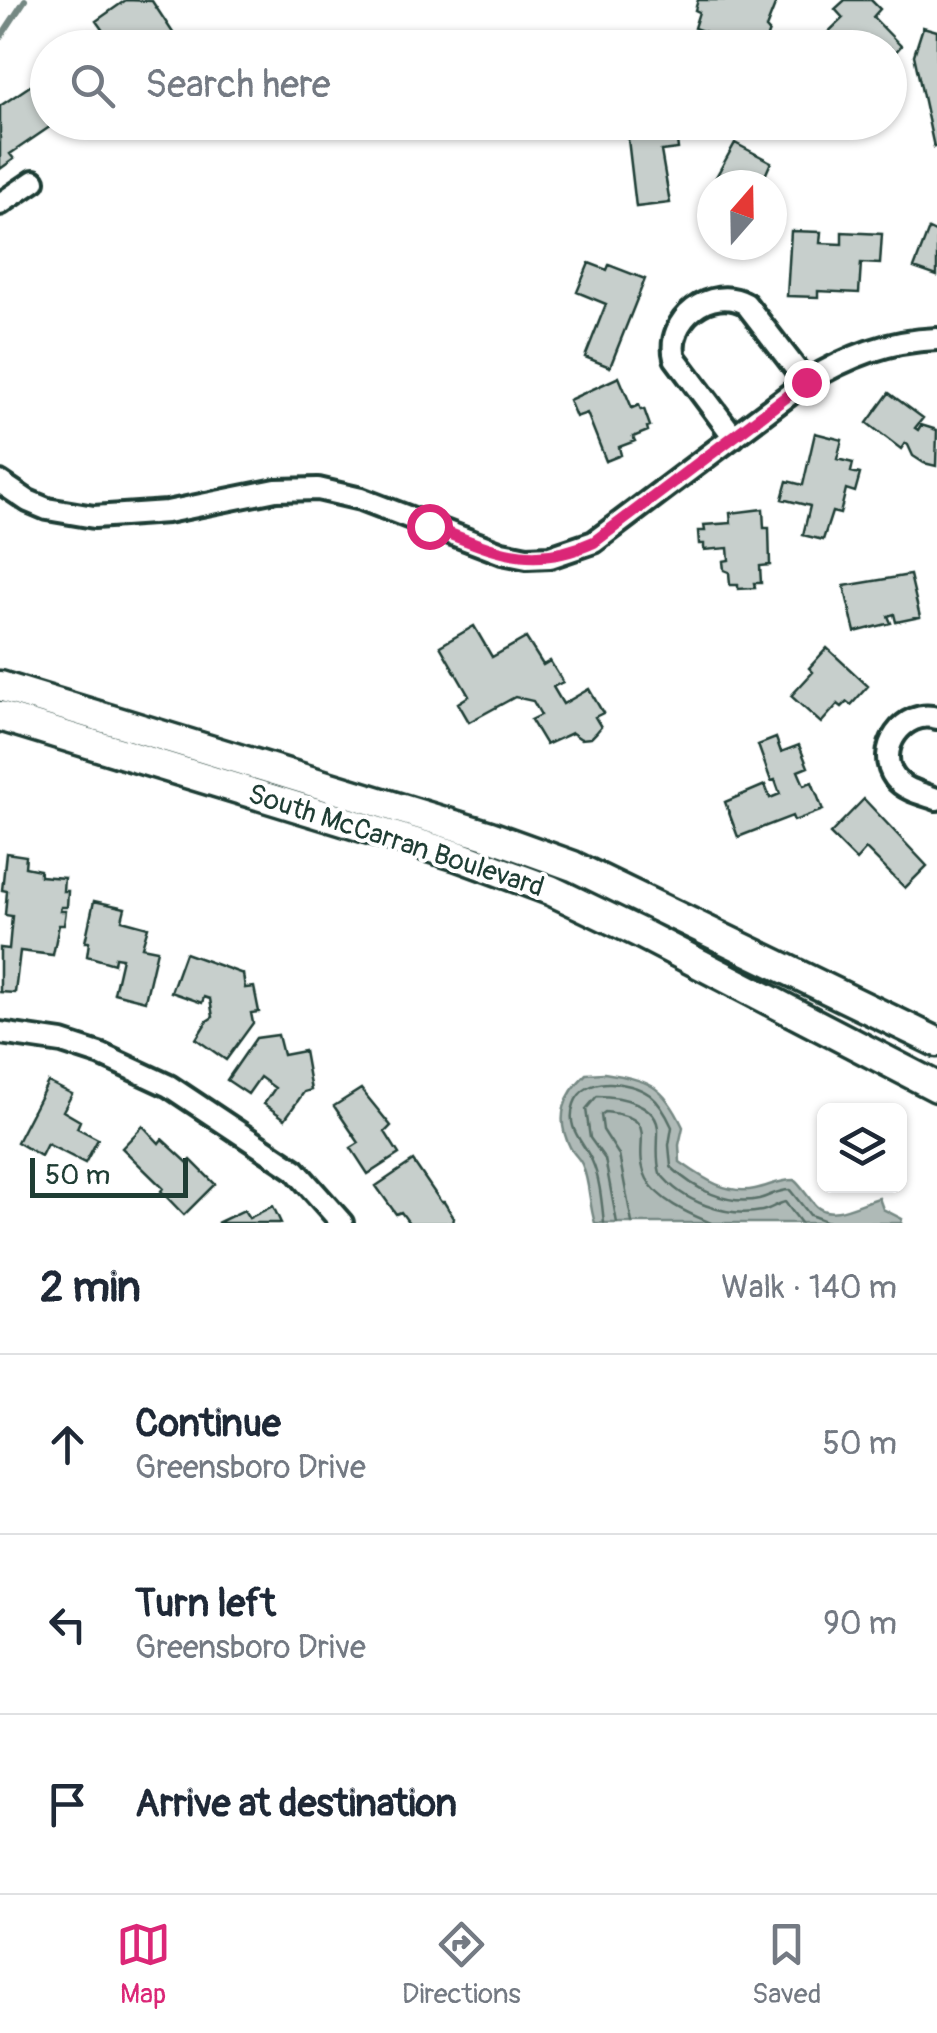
<!DOCTYPE html>
<html lang="en">
<head>
<meta charset="utf-8">
<style>
	:root { --surface:#fff; --page:#f2f2f3; --text:#1f2937; --muted:#747a83; --line:#e0e1e3; --accent:#db2777 }
	body { margin:0; font-family:Pangolin,sans-serif; background:var(--page); color:var(--text) }
	.controls { position:absolute; right:30px; bottom:30px; display:grid; overflow:hidden; border-radius:15px; box-shadow:0 2px 8px #0004 }
	.controls button { width:90px; height:90px; display:grid; place-items:center; padding:0; border:0; border-bottom:2px solid var(--line); background:var(--surface); color:var(--text); font:50px sans-serif }
	.compass { position:absolute; left:697px; top:170px; width:90px; height:90px; border-radius:50%; background:var(--surface); box-shadow:0 2px 8px #0004; rotate:20deg }
	.scale { position:absolute; left:30px; bottom:25px; width:158px; box-sizing:border-box; padding-left:10px; border:5px solid #1f3d34; border-top:0; font-size:28px; line-height:35px; white-space:nowrap; color:#1f3d34; -webkit-text-stroke:8px #fff; paint-order:stroke }
	.stop { position:absolute; width:30px; height:30px; margin:-22px; border:8px solid #db2777; border-radius:50%; background:#fff }
	.stop.end { background:#db2777; border-color:#fff; box-shadow:0 2px 10px #0008 }
	.list { margin:0; padding:0; list-style:none }
	h2 { display:flex; justify-content:space-between; align-items:center; height:130px; margin:0; padding:0 40px; font-size:42px }
	h2 small { font-size:32px; font-weight:400; color:var(--muted) }
	.list li { display:grid; grid-template-columns:65px 1fr auto; gap:30px; align-items:center; box-sizing:border-box; height:180px; padding:0 40px; border-top:2px solid var(--line) }
	.list b { display:block; font-size:38px; white-space:nowrap }
	.list p { margin:0; font-size:32px; white-space:nowrap; color:var(--muted) }
	.list em { font-size:32px; font-style:normal; color:var(--muted) }
	.icon { flex:none; width:55px; height:55px; fill:none; stroke:currentColor; stroke-width:2; stroke-linecap:round; stroke-linejoin:round }
	.map { position:relative; flex:none; width:937px; height:1223px; overflow:hidden }
	.search { position:absolute; background:var(--surface); box-shadow:0 2px 8px #0004; left:30px; right:30px; top:30px; height:110px; display:flex; align-items:center; gap:25px; box-sizing:border-box; padding:0 35px; border-radius:55px; color:var(--muted); font-size:38px }
	.sheet { height:670px; background:var(--surface) }
	nav { display:flex; justify-content:space-around; align-items:center; box-sizing:border-box; height:140px; border-top:2px solid var(--line); background:var(--surface); font-size:28px; color:var(--muted) }
	nav a { display:grid; justify-items:center; gap:5px }
	nav .on { color:var(--accent) }
	.map>svg:first-child { display:block }
	.water { fill:#afbab7; stroke:#758883; stroke-width:2.5 }
	.lines { fill:none; stroke-linecap:round; stroke-linejoin:round }
	.shore { stroke:#596f68; stroke-width:2.5 }
	.stream { stroke:#758883; stroke-width:6 }
	.building { fill:#c7cfcc; stroke:#1f3d34; stroke-width:2.5 }
	.minor-casing { stroke:#1f3d34; stroke-width:28 }
	.major-casing { stroke:#1f3d34; stroke-width:35 }
	.minor { stroke:#fff; stroke-width:20 }
	.major { stroke:#fff; stroke-width:28 }
	.route { stroke:#db2777; stroke-width:12 }
	.labels { text-anchor:middle; dominant-baseline:central; stroke-width:8; stroke-linejoin:round; paint-order:stroke }
	.street-label { font-size:28px; fill:#1f3d34; stroke:#fff }
</style>
</head>
<body>
<div class="map">
<svg width="937" height="1223" viewBox="0 0 937 1223">
	<rect width="100%" height="100%" fill="#fff"/>
	<filter id="ink" filterUnits="userSpaceOnUse"><feTurbulence type="fractalNoise" baseFrequency=".01" numOctaves="2"/><feDisplacementMap in="SourceGraphic" scale="20" xChannelSelector="R" yChannelSelector="G"/><feConvolveMatrix kernelMatrix="1 2 1 2 8 2 1 2 1" color-interpolation-filters="sRGB"/></filter>
	<g filter="url(#ink)">
		<path class="water" d="M604,1073C648,1080 663,1084 683,1127L679,1145L680,1162C703,1178 726,1195 755,1189C770,1186 778,1180 794,1180C803,1188 808,1198 816,1206C832,1221 861,1202 879,1198L883,1209L902,1219L901,1223H595C589,1205 590,1184 583,1167C581,1159 573,1154 570,1147C555,1118 564,1095 586,1074Z"/>
		<g class="lines">
			<path class="shore" d="M604,1223C602,1205 600,1178 592,1161C584,1142 565,1129 574,1104C584,1075 629,1080 650,1095C660,1103 667,1116 672,1127L669,1145L671,1167C694,1189 727,1206 759,1199C771,1196 777,1190 790,1190L810,1215L831,1223
				M617,1223L605,1159L590,1138L586,1109L597,1096C619,1096 660,1103 658,1133C658,1147 656,1159 660,1173C682,1202 727,1218 762,1211C771,1209 777,1204 785,1202L801,1223
				M632,1223L619,1155L603,1130L601,1115L605,1112C665,1118 629,1143 647,1179C658,1201 690,1214 711,1223"/>
			<path class="stream" d="M0,38L25,0"/>
		</g>
		<path class="building" d="M126,0L152,1L183,48H87L106,35L96,21Z
			M698,0H777L766,28L769,31L764,45L726,48L716,44L718,36L694,28L699,12L695,10Z
			M845,0H871L880,9L873,17L901,46L890,58V48H819L816,44L843,18L835,9Z
			M923,27L937,31V146L934,147L914,55Z
			M48,74V122H57L10,154L14,159L0,169V106Z
			M123,122H149L131,135Z
			M626,122H675L678,149L661,151L670,203L636,207Z
			M735,143L771,162L761,185H724L725,182L716,177Z
			M929,229L937,233V276L914,268Z
			M791,231L821,232L820,243L842,244V232L882,234L880,264L861,263L859,293L818,291V297L787,296Z
			M589,263L607,270L609,265L645,279L610,367L585,357L606,304L577,292Z
			M619,377L632,408L639,405L641,410L644,409L650,426L647,427L648,431L633,437L635,441L619,447L621,455L606,461L587,413L576,417L569,400Z
			M889,393L923,418L915,428L918,430L921,425L937,430L936,466L924,463L913,456L908,445L905,443L901,449L867,423Z
			M815,433L842,440L837,459L853,463L851,472L860,474L855,492L846,489L840,514L832,512L823,540L803,535L810,506L782,499L787,481L803,485Z
			M763,509L764,528H769L770,565L760,566L761,583H754L755,588L738,589V585H730L729,572L724,570L723,561L729,560L728,548L704,550V544H699L698,531H705L704,525L731,523L730,513Z
			M910,575L920,617L896,622L894,614L888,616L891,623L855,632L844,586Z
			M474,626L492,657L526,638L543,665L550,661L563,682L553,687L563,704L589,689L603,713L595,717L601,727L596,733L591,738L581,739L572,733L546,745L531,720L541,715L533,701L515,697L469,722L458,703L469,696L440,646Z
			M827,648L868,686L851,705L847,702L842,707L838,704L821,723L791,696L813,672L809,668Z
			M776,738L781,752L799,745L808,767L798,771L804,785L812,782L823,810L794,821L792,816L738,837L725,802L765,785L770,798L780,794L775,780L771,781L758,745Z
			M864,799L927,866L905,888L866,849L856,860L830,834Z
			M6,853L26,856L25,867L40,870V876L64,878L63,891H68L67,907H61L60,911H66L64,925H59L53,955L20,951L15,993L0,992V948L9,949L12,916L5,915L7,891L2,890Z
			M94,901L125,908L122,920L148,927L142,947L157,950L145,1001L114,993L122,958L115,957L114,964L87,956L89,942H85Z
			M185,953L243,974L245,988L254,987L259,1012L251,1013L253,1023L226,1060L196,1039L207,1021L213,1017L210,999L204,997L202,1003L171,992Z
			M278,1035L283,1055L304,1051L311,1090L304,1092L285,1119L264,1104L275,1088L260,1077L248,1094L227,1080L256,1038Z
			M48,1082L72,1094L63,1111L80,1121L77,1128L98,1139L85,1163L47,1144L41,1156L17,1142Z
			M361,1089L391,1126L385,1132L399,1154L368,1174L351,1148L359,1143L334,1106Z
			M143,1126L159,1143L162,1139L188,1163L191,1160L215,1184L184,1215L161,1191L163,1188L122,1148Z
			M413,1161L441,1202H444L454,1218L453,1223H409L401,1212L396,1214L376,1186Z
			M273,1206L281,1223H217L244,1210L249,1218Z"/>
		<g class="lines">
			<defs>
				<path id="minor" d="M0,204L34,181
					M734,437L675,358C665,320 711,284 746,304L806,382
					M0,482L28,501L47,509L94,517L167,512L276,490L318,489L361,499L502,553L527,558L550,557L594,542L806,382C849,356 887,341 937,339
					M937,718C904,708 874,750 895,778C904,790 923,794 937,799
					M0,1033L62,1042L102,1055L169,1086L295,1170L342,1223"/>
				<path id="major" d="M0,686L490,836L573,866L937,1042
					M0,716L458,856L550,890L638,932L937,1087"/>
			</defs>
			<use href="#minor" class="minor-casing"/>
			<use href="#major" class="major-casing"/>
			<use href="#minor" class="minor"/>
			<use href="#major" class="major"/>
		</g>
	</g>
	<g class="lines" filter="url(#ink)">
		<path class="route" d="M429,526C492,549 528,572 594,542L806,382"/>
	</g>
	<g class="labels">
		<g class="street-label">
			<text transform="translate(396 841) rotate(18)">South McCarran Boulevard</text>
		</g>
	</g>
</svg>
<div class="controls">
<button><svg class="icon" aria-label="layers" viewBox="0 0 24 24"><path d="M12 4l9 5-9 5-9-5zM3 14l9 5 9-5"/></svg></button>
</div>
<svg class="compass" viewBox="-18 -18 36 36"><path d="M0-13l5 13h-10z" fill="#e53935"/><path d="M0 13l5-13h-10z" fill="#747a83"/></svg>
<div class="scale">50 m</div>
<div class="stop" style="left:429px;top:526px"></div>
<div class="stop end" style="left:806px;top:382px"></div>
<div class="search"><svg class="icon" aria-label="search" viewBox="0 0 24 24"><circle cx="10" cy="10" r="6"/><path d="M15 15l6 6"/></svg>Search here</div>
</div>
<section class="sheet">
<h2>2 min<small>Walk · 140 m</small></h2>
<ul class="list">
<li><svg class="icon" aria-label="ahead" viewBox="0 0 24 24"><path d="M12 20V5M6 11l6-6 6 6"/></svg><div><b>Continue</b><p>Greensboro Drive</p></div><em>50 m</em></li>
<li><svg class="icon" aria-label="left" viewBox="0 0 24 24"><path d="M17 20v-9H6M10 6l-5 5 5 5"/></svg><div><b>Turn left</b><p>Greensboro Drive</p></div><em>90 m</em></li>
<li><svg class="icon" aria-label="arrive" viewBox="0 0 24 24"><path d="M6 21V4h12l-3 4 3 4H6"/></svg><div><b>Arrive at destination</b></div></li>
</ul>
</section>
<nav>
<a class="on"><svg class="icon" aria-label="map" viewBox="0 0 24 24"><path d="M3 6l6-2 6 2 6-2v14l-6 2-6-2-6 2zM9 4v14M15 6v14"/></svg>Map</a>
<a><svg class="icon" aria-label="directions" viewBox="0 0 24 24"><path d="M12 3l9 9-9 9-9-9zM9 14v-3h6M13 9l2 2-2 2"/></svg>Directions</a>
<a><svg class="icon" aria-label="saved" viewBox="0 0 24 24"><path d="M7 4h10v16l-5-4-5 4z"/></svg>Saved</a>
</nav>
</body>
</html>
